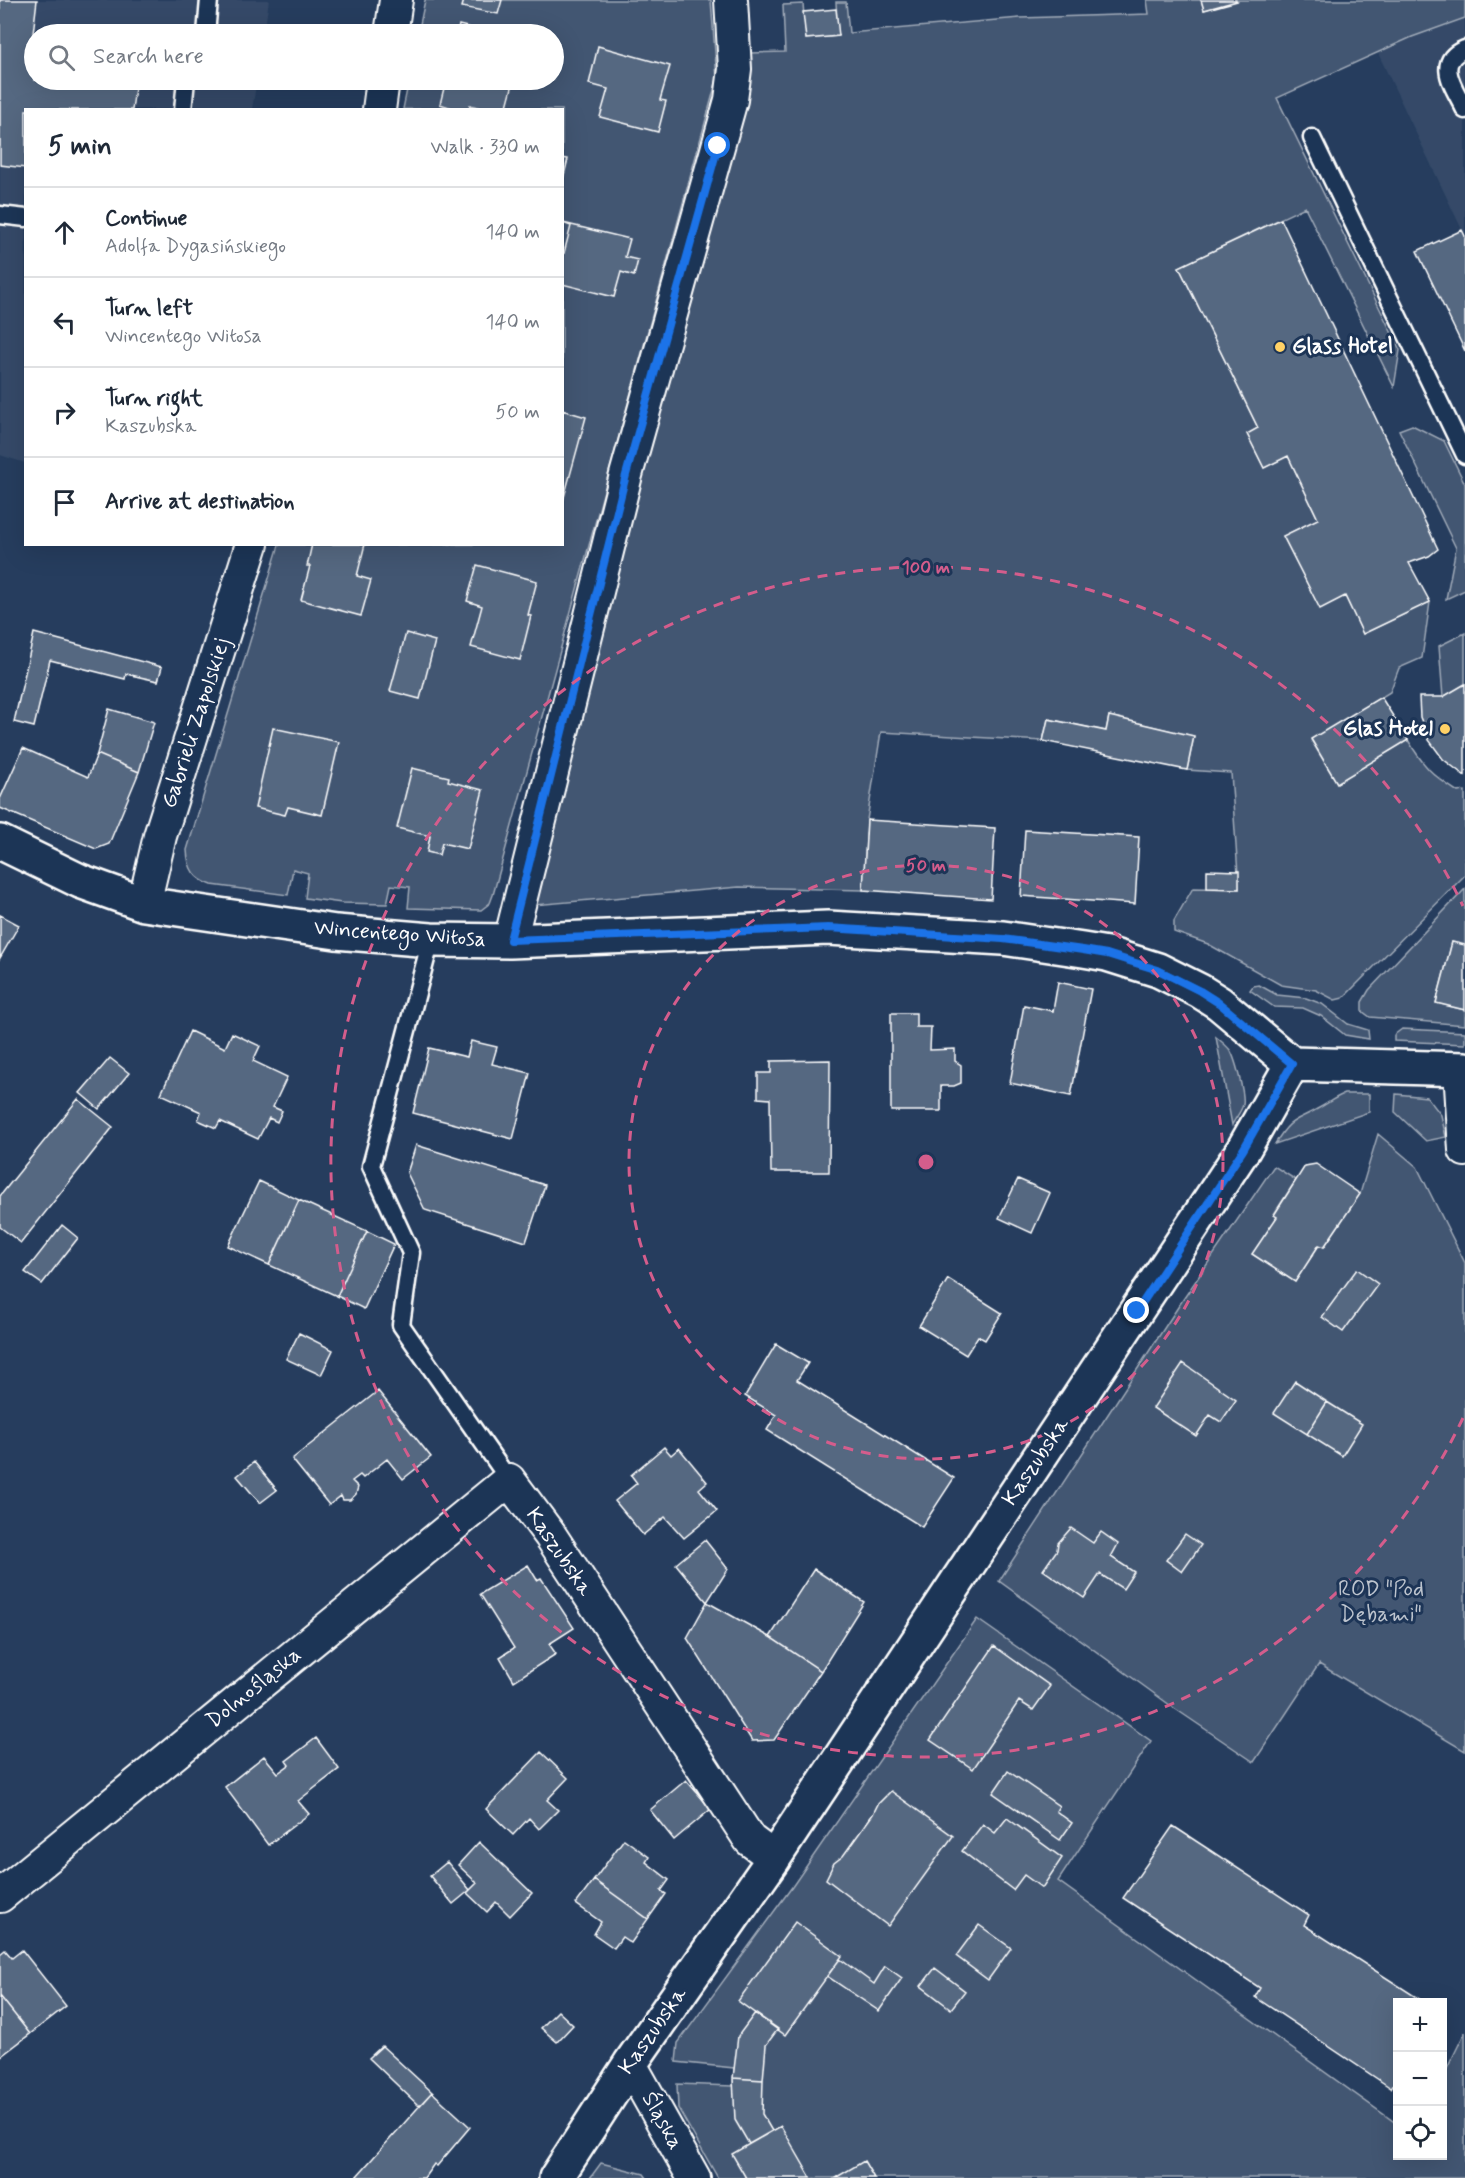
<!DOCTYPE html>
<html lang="en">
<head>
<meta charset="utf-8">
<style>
	:root { --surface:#fff; --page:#f2f2f3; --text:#1f2937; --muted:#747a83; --line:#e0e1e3 }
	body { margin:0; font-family:Mynerve,sans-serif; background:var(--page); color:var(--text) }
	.controls { position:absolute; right:18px; bottom:18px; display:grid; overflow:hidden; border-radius:0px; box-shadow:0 6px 24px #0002 }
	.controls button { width:54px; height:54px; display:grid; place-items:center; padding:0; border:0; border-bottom:2px solid var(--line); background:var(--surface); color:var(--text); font:30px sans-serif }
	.stop { position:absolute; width:18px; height:18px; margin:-14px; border:4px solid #1a73e8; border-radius:50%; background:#fff }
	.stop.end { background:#1a73e8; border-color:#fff; box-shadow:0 2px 6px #0008 }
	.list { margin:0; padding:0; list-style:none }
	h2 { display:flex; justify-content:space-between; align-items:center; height:78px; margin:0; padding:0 24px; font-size:26px }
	h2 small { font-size:20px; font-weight:400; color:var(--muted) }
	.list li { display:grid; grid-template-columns:39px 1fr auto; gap:18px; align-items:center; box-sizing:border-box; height:90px; padding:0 24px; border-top:2px solid var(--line) }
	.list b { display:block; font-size:22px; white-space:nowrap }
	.list p { margin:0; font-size:20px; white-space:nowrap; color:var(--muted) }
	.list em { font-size:20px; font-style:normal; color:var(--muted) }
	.icon { flex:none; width:33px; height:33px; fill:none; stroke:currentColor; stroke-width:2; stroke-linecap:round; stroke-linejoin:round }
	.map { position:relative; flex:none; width:1465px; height:2178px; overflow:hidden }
	.search { position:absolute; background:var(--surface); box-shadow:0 6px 24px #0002; left:24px; top:24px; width:540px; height:66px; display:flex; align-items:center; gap:15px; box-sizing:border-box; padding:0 21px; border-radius:33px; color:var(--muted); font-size:22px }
	.panel { position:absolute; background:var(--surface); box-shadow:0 6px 24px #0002; left:24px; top:108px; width:540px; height:438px; border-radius:0px }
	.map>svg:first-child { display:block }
	.built { fill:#344a68 }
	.green { fill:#425672; stroke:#a0aab8; stroke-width:1.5 }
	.building { fill:#556781; stroke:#fff; stroke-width:1.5 }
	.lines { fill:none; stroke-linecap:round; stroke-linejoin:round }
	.service-casing { stroke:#fff; stroke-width:21 }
	.minor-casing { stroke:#fff; stroke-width:36 }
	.tertiary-casing { stroke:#fff; stroke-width:38 }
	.service { stroke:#1d3557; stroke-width:16 }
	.minor { stroke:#1d3557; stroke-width:32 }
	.tertiary { stroke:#1d3557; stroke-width:33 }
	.route { stroke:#1a73e8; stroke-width:8 }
	.ring { fill:none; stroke:#d45d8c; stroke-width:3; stroke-dasharray:10 8 }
	.poi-dot { fill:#ffd166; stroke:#1d3557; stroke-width:2 }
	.labels { text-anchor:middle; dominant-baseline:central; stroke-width:6; stroke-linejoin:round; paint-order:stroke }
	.poi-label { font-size:22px; font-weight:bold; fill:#fff; stroke:#1d3557; text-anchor:start }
	.street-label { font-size:22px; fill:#fff; stroke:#1d3557 }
	.park-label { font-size:22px; fill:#bdc4ce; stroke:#1d3557 }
	.centre { fill:#d45d8c; stroke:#1d3557; stroke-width:3 }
	.ring-label { font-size:18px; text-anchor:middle; font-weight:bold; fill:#d45d8c; stroke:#1d3557; stroke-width:6; stroke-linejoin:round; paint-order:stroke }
</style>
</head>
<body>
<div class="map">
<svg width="1465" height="2178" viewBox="0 0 1465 2178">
	<rect width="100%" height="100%" fill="#263d5e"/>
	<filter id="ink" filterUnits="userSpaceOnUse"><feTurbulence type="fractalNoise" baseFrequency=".0167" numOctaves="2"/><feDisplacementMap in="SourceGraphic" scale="12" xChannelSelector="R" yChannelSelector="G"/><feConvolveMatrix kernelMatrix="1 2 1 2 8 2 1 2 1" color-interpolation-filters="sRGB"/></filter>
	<g filter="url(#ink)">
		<path class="built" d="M0,0H269L264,34H34V80H257L252,109L26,110L25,463L0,455Z
			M1465,0V236L1356,7Z"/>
		<path class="green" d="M425,0H711L717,79L493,895L490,903L481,910L408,908L410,887L391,885L387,904L342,903L305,898L308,873L293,869L288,895L212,885C194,879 188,869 187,850L279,545L562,544V110L403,109L409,80H554V34H418Z
			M1147,0H1201L1204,10L1236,0H1465V18L1412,37L1277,98L1400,350L1394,387L1305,207L1179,267L1258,428L1247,434L1264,468L1288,456L1318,519L1283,536L1320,608L1345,596L1363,634L1430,602L1422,658L1399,668L1390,692L1311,740L1337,783L1408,740C1424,767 1432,775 1458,792L1465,791V875L1343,998L1335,1000L1316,990L1281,985L1208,944L1174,932V921L1193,888L1239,889L1231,773L1187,770L1194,736L1109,716L1106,731L1048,719L1043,741L881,732L867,820L863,890L739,887L534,905L553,817L750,53L785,52L783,5L803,4L806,39L838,36L836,2H846L849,33L1020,18L1149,14Z
			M1412,425L1444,441L1465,484V590L1446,599L1456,548L1399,430Z
			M1465,633V684L1443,697L1439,646Z
			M1465,889V945L1452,942L1436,1003L1465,1010V1025L1370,1017L1362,1011V1002L1369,990Z
			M1259,985L1277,995L1306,998L1322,1004L1348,1024L1368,1030L1369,1039L1345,1035L1321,1016L1303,1008L1274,1007L1250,990L1253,986Z
			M1402,1029L1465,1032V1044L1394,1041V1035Z
			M1216,1037C1221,1041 1226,1045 1230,1050C1235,1057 1245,1095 1243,1104C1242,1111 1235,1118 1232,1125Z
			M1344,1094H1369V1112L1275,1144C1291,1117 1295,1122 1319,1108C1328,1103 1334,1098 1344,1094Z
			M1396,1094L1427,1097L1441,1115L1446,1137L1426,1141L1395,1112Z
			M1378,1134L1417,1167L1465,1263V1751L1319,1664L1254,1762L1174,1708L999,1581L1180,1304L1274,1166L1296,1180L1274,1214L1277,1217L1252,1254L1295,1282L1319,1245L1324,1247L1360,1194Z
			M977,1619L1151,1741L1058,1881L1397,2124L1398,2156H1442L1443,2077L1465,2032V2178H718L678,2108L677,2084L733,2086L734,2068L676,2062L678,2043L792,1887Z
			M601,2163L644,2174L647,2178H590Z"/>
		<path class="building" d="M0,0H37L30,59H34V80H136L132,110H26V168L0,165Z
			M464,0H502L498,14L462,7Z
			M1201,0H1236L1237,1L1204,10Z
			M836,9L839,36L806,39L803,12Z
			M459,25L496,34H457Z
			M598,46L670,66L660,100L666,101L658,132L600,117L608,89L589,84Z
			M446,80H514L506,110H487L470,105L469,110H458L440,104Z
			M562,158L568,159L562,183Z
			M1281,219L1438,549L1429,556L1409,563L1430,602L1363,634L1345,596L1320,609L1283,536L1318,519L1288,456L1264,468L1247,434L1258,428L1179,267Z
			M563,223L630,239L625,257L638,260L634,276L621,272L614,297L562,284V252L564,253L571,226Z
			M1462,230L1465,236V351L1417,251Z
			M562,410L586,417L563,501H562Z
			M312,544H365L357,576L371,580L361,616L301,600L310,566H307Z
			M477,565L537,581L528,615L531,616L520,660L471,647L482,606L467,601Z
			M34,633L162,667L158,681L126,674L125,679L50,660L34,727L14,722Z
			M406,633L435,641L420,699L390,691Z
			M1465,684V776L1443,759L1429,740L1420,717L1419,697H1443Z
			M1381,697L1408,740L1337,783L1311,739Z
			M109,709L154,722L139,772L97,754Z
			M1109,716L1194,736L1187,770L1043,741L1048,719L1106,731Z
			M273,728L339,742L322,815L288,807L285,815L255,808Z
			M23,748L88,777L97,754L139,772L109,844L96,849L0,808V799Z
			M412,768L449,777L448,781L483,790L468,849L442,843L439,855L427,852L430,836L397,828Z
			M867,820L995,828L991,899L863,890Z
			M1025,830L1139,837L1135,904L1021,896Z
			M1207,870L1239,871V889L1207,888Z
			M0,915L19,925L0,958Z
			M1452,942L1465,945V1010L1436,1003Z
			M1058,982L1091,989L1071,1096L1010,1083L1024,1005L1053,1011Z
			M891,1013H916V1027H931L930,1050L955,1049V1061L961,1065V1083L954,1086H941V1111H891Z
			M190,1031L225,1048L232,1033L260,1046L253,1061L287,1077L273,1107L282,1111L277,1122L269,1118L258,1139L220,1121L216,1128L198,1120L201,1112L161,1094Z
			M471,1041L497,1047L492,1064L530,1073L513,1139L413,1113L429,1048L467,1057Z
			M110,1058L129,1073L99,1109L80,1093Z
			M830,1060L829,1172H771L770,1099L758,1098V1073H771V1061Z
			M78,1099L113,1127L21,1243L0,1227V1196Z
			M416,1145L545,1185L526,1242L425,1210L407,1173Z
			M1316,1164L1360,1194L1324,1247L1319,1245L1295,1282L1252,1254L1277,1217L1274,1215L1305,1166Z
			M1018,1179L1050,1193L1032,1233L999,1218Z
			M259,1181L299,1200L269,1265L228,1246Z
			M299,1200L367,1231L337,1296L269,1265Z
			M62,1225L78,1238L42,1284L25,1272Z
			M367,1231L394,1244L364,1309L337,1296Z
			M1357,1269L1378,1284L1343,1332L1322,1317Z
			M948,1279L1002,1313L985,1340L978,1336L966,1355L919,1326Z
			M299,1333L333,1350L321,1375L286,1359Z
			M776,1344L808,1363L797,1380L954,1478L922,1527L767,1430L776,1415L745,1396Z
			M1183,1363L1236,1400L1221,1422L1210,1415L1196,1436L1153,1408Z
			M1295,1381L1327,1402L1307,1434L1274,1413Z
			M378,1391L431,1457L403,1479L387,1459L363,1478L360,1475L352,1481L358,1487L356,1494L350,1500H343L341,1496L329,1505L292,1459Z
			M1327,1402L1362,1424L1342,1456L1307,1434Z
			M664,1447L671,1455L679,1448L707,1482L699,1489L717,1511L684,1538L665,1517L643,1535L615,1501L637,1483L631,1475Z
			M254,1462L277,1490L260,1503L237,1476Z
			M1071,1528L1093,1543L1101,1532L1118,1544L1111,1557L1134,1572L1123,1589L1100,1574L1084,1598L1043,1570L1057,1550L1058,1543Z
			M1185,1534L1201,1545L1182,1572L1166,1560Z
			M705,1540L728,1569L707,1602L676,1564Z
			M528,1565L537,1580L541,1578L574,1628L549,1644L556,1654L514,1681L500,1657L514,1648L480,1594Z
			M814,1569L864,1602L821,1671L770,1637Z
			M707,1602L770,1637L821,1671L774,1740L752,1741L687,1638Z
			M994,1646L1050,1686L1033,1710L1019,1701L973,1769L930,1740Z
			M316,1738L339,1769L298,1801L309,1814L268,1845L225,1787L264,1756L278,1773L289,1765L286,1761Z
			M541,1752L568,1778L547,1800L558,1810L539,1829L529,1818L513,1835L486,1809Z
			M1008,1771L1059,1806L1056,1811L1072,1823L1060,1840L993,1793Z
			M686,1780L711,1809L674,1840L650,1810Z
			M891,1791L953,1836L888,1926L826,1879L834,1863L843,1856L873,1814L878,1804Z
			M1007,1818L1062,1858L1042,1888L1024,1875L1013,1890L962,1851L983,1824L995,1833Z
			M1173,1826L1309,1915L1304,1925L1424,2002H1398V2077L1391,2088L1255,1997L1260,1988L1123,1898Z
			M624,1839L649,1857L646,1862L669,1880L661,1891L666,1894L648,1919L594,1880Z
			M479,1842L532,1893L510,1916L496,1902L487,1912L467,1893L477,1883L458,1865Z
			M447,1862L470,1890L453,1904L430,1876Z
			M594,1880L648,1919L631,1943L622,1937L614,1948L594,1934L601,1922L576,1904Z
			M795,1922L842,1956L785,2035L738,2001Z
			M979,1925L1011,1948L988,1980L956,1956Z
			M5,1950L12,1958L22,1950L66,2006L30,2034L0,1996V1954Z
			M840,1959L874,1984L885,1966L902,1978L879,2011L827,1976Z
			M935,1968L965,1991L951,2009L921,1986Z
			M0,1996L30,2034L0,2057Z
			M558,2011L573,2025L557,2042L541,2028Z
			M755,2013L778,2029L766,2045L763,2080L733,2078L738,2036Z
			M382,2046L432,2092L419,2106L369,2058Z
			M733,2078L763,2080L762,2114L772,2131L749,2144L735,2120Z
			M432,2092L470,2127L437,2166L434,2164L424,2178L356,2177Z
			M781,2126L811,2178H746L732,2154Z
			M864,2161L874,2178H835Z"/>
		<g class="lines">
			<defs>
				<path id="service" d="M206,34L209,0
					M1465,49C1433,62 1455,88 1465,110
					M183,110L186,80
					M1312,138L1465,455
					M0,215L26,218
					M431,940L371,1166L411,1253L401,1325L509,1480"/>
				<path id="minor" d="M391,34L396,0
					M379,110L383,80
					M144,904L160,836L252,544
					M510,941L626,475L731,100L735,69L731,0
					M1460,1069L1465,1150
					M0,1896L509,1480L550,1535L750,1840L774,1858
					M630,2064L694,2178"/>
				<path id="tertiary" d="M0,842L80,881L144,904L336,932L431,940L510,941L828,928L1003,938L1083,950L1107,954L1158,970L1200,991L1219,1003L1292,1064L1465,1069
					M556,2178L630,2064L774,1858L1243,1150L1292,1064"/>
			</defs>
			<use href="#service" class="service-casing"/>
			<use href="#minor" class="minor-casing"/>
			<use href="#tertiary" class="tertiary-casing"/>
			<use href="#service" class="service"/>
			<use href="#minor" class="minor"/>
			<use href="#tertiary" class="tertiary"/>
		</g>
	</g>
	<g class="lines" filter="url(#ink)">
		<path class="route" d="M718,146L626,475L510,940L828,928L1003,939L1083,950L1107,954L1158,970L1200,991L1219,1003L1292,1064L1243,1150L1137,1311"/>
	</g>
	<g class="ring">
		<circle cx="926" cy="1162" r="297"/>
		<path d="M1463 1418A595 595 0 1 1 1463 906"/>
	</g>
	<g class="poi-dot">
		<circle cx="1280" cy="347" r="6"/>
		<circle cx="1445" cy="729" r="6"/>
	</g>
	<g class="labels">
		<g class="poi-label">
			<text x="1292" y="347">Glass Hotel</text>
			<text x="1433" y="729" text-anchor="end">Glas Hotel</text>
		</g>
		<g class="street-label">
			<text transform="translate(196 723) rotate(-72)">Gabrieli Zapolskiej</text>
			<text transform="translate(400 934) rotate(4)">Wincentego Witosa</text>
			<text transform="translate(1036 1462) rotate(-56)">Kaszubska</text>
			<text transform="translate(559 1552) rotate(56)">Kaszubska</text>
			<text transform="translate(254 1688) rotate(-39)">Dolnośląska</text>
			<text transform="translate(653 2031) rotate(-55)">Kaszubska</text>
			<text transform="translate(662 2121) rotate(61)">Śląska</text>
		</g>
		<g class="park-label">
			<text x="1381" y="1590">ROD "Pod<tspan x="1381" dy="25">Dębami"</tspan></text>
		</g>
	</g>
	<circle cx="926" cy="1162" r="9" class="centre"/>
	<g class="ring-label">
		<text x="926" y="573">100 m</text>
		<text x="926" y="871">50 m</text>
	</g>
</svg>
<div class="controls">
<button>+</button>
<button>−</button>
<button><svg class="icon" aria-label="locate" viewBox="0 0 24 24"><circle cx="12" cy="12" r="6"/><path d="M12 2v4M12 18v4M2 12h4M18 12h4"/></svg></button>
</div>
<div class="stop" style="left:718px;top:146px"></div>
<div class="stop end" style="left:1137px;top:1311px"></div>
<div class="search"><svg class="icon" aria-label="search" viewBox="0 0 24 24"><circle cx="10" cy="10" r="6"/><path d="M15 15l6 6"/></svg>Search here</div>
<section class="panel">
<h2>5 min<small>Walk · 330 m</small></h2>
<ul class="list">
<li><svg class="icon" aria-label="ahead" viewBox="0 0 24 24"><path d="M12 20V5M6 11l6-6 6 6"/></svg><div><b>Continue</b><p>Adolfa Dygasińskiego</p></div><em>140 m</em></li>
<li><svg class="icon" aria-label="left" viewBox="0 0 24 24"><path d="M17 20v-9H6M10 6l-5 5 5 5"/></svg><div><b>Turn left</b><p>Wincentego Witosa</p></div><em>140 m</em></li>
<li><svg class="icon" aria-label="right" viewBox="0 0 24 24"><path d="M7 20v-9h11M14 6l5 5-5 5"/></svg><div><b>Turn right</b><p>Kaszubska</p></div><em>50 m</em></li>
<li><svg class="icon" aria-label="arrive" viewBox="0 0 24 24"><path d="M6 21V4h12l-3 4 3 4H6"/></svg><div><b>Arrive at destination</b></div></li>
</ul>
</section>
</div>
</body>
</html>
